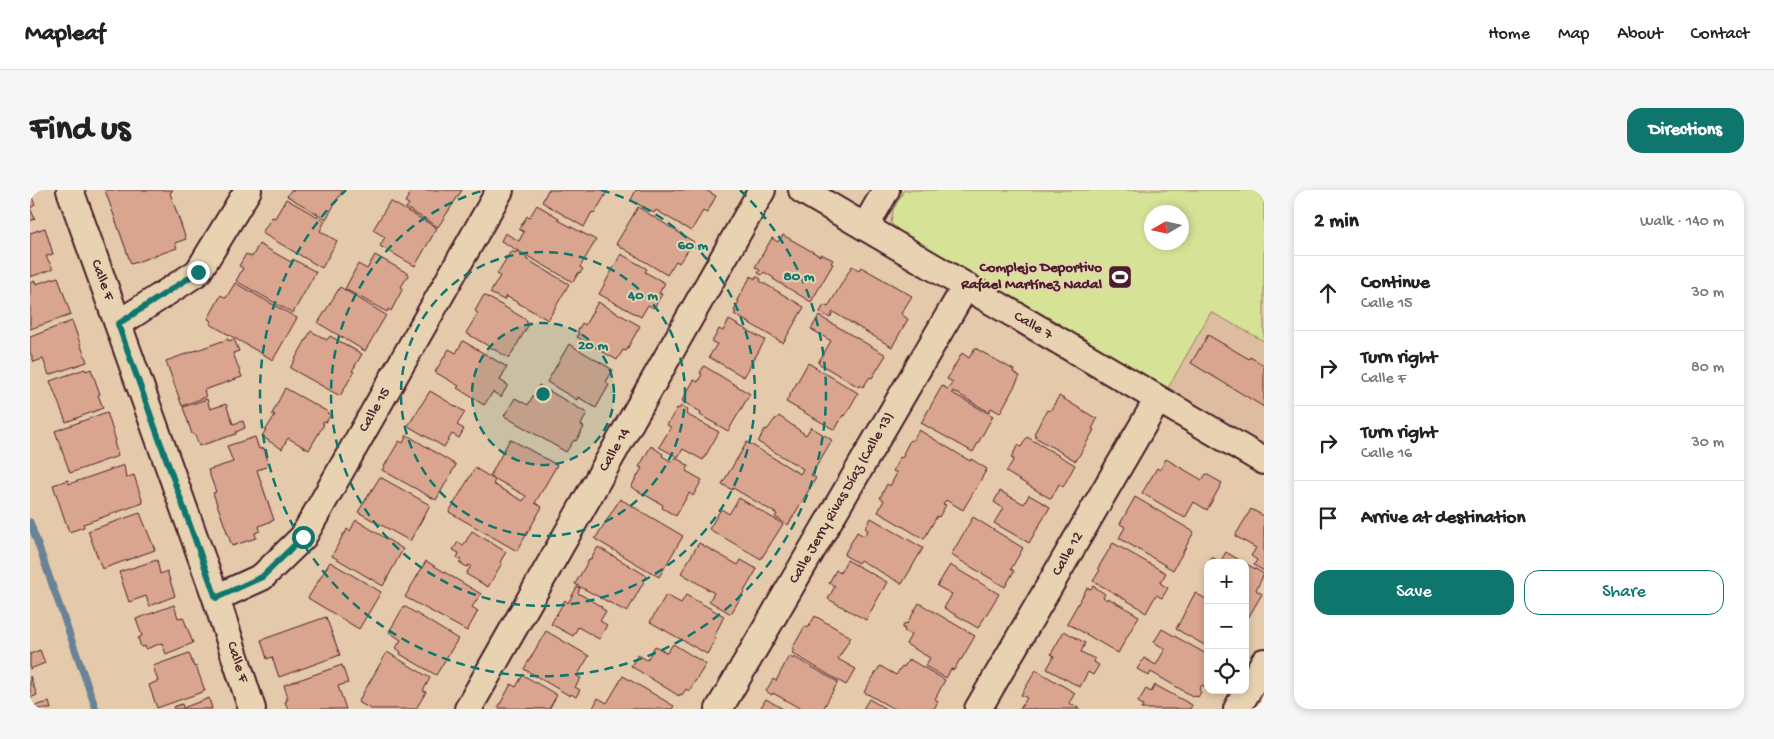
<!DOCTYPE html>
<html lang="en">
<head>
<meta charset="utf-8">
<style>
	:root { --surface:#fff; --page:#f6f6f6; --text:#222; --muted:#767676; --line:#e0e0e0; --accent:#0f766e }
	body { margin:0; font-family:"Gochi Hand",sans-serif; background:var(--page); color:var(--text) }
	.controls { position:absolute; right:15px; bottom:15px; display:grid; overflow:hidden; border-radius:10px; box-shadow:0 2px 8px #0003 }
	.controls button { width:45px; height:45px; display:grid; place-items:center; padding:0; border:0; border-bottom:1px solid var(--line); background:var(--surface); color:var(--text); font:25px sans-serif }
	.compass { position:absolute; left:1114px; top:15px; width:45px; height:45px; border-radius:50%; background:var(--surface); box-shadow:0 2px 8px #0003; rotate:261deg }
	.stop { position:absolute; width:15px; height:15px; margin:-11px; border:4px solid #0f766e; border-radius:50%; background:#fff }
	.stop.end { background:#0f766e; border-color:#fff; box-shadow:0 1px 5px #0008 }
	.list { margin:0; padding:0; list-style:none }
	h2 { display:flex; justify-content:space-between; align-items:center; height:65px; margin:0; padding:0 20px; font-size:21px }
	h2 small { font-size:16px; font-weight:400; color:var(--muted) }
	.list li { display:grid; grid-template-columns:32px 1fr auto; gap:15px; align-items:center; box-sizing:border-box; height:75px; padding:0 20px; border-top:1px solid var(--line) }
	.list b { display:block; font-size:19px; white-space:nowrap }
	.list p { margin:0; font-size:16px; white-space:nowrap; color:var(--muted) }
	.list em { font-size:16px; font-style:normal; color:var(--muted) }
	.actions { display:flex; gap:10px; padding:15px 20px }
	.actions a { flex:1; padding:11px 0; border:1px solid var(--accent); border-radius:15px; text-align:center; font-size:18px; color:var(--accent) }
	.actions .main { background:var(--accent); color:#fff }
	.icon { flex:none; width:28px; height:28px; fill:none; stroke:currentColor; stroke-width:2; stroke-linecap:round; stroke-linejoin:round }
	.map { position:relative; flex:none; width:1234px; height:519px; overflow:hidden; border-radius:15px }
	header { display:flex; align-items:center; gap:30px; box-sizing:border-box; height:70px; padding:0 25px; background:var(--surface); border-bottom:1px solid var(--line) }
	header strong { font-size:24px }
	nav { display:flex; gap:28px; margin-inline-start:auto; font-size:18px }
	.intro { display:flex; align-items:center; justify-content:space-between; box-sizing:border-box; height:120px; padding:0 30px }
	h1 { margin:0; font-size:35px }
	.button { padding:12px 22px; border-radius:15px; background:var(--accent); color:#fff; font-size:18px; font-weight:700 }
	main { display:flex; gap:30px; padding:0 30px }
	aside { flex:1; background:var(--surface); border-radius:15px; box-shadow:0 2px 8px #0003 }
	.map>svg:first-child { display:block }
	.built { fill:#debca0 }
	.green { fill:#d6e295; stroke:#908060; fill-rule:evenodd }
	.lines { fill:none; stroke-linecap:round; stroke-linejoin:round }
	.stream { stroke:#688296; stroke-width:7 }
	.building { fill:#daa58e; stroke:#4a1f2b }
	.minor-casing { stroke:#4a1f2b; stroke-width:30 }
	.minor { stroke:#e7d3b1; stroke-width:26 }
	.route { stroke:#0f766e; stroke-width:6 }
	.ring { fill:none; stroke:#0f766e; stroke-width:2.5; stroke-dasharray:9 6 }
	.labels { text-anchor:middle; dominant-baseline:central; stroke-width:4; stroke-linejoin:round; paint-order:stroke }
	.poi-label { font-size:15px; font-weight:bold; fill:#4a1f2b; stroke:#e7d3b1; text-anchor:end }
	.street-label { font-size:15px; fill:#4a1f2b; stroke:#e7d3b1 }
	.centre { fill:#0f766e; stroke:#e7d3b1; stroke-width:2.5 }
	.ring-label { font-size:15px; text-anchor:middle; font-weight:bold; fill:#0f766e; stroke:#e7d3b1; stroke-width:4; stroke-linejoin:round; paint-order:stroke }
</style>
</head>
<body>
<header>
<strong>Mapleaf</strong>
<nav><a>Home</a><a>Map</a><a>About</a><a>Contact</a></nav>
</header>
<div class="intro"><h1>Find us</h1><a class="button">Directions</a></div>
<main>
<div class="map">
<svg width="1234" height="519" viewBox="0 0 1234 519">
	<rect width="100%" height="100%" fill="#e4caaa"/>
	<filter id="ink" filterUnits="userSpaceOnUse"><feTurbulence type="fractalNoise" baseFrequency=".02" numOctaves="2"/><feDisplacementMap in="SourceGraphic" scale="10" xChannelSelector="R" yChannelSelector="G"/><feConvolveMatrix kernelMatrix="1 2 1 2 8 2 1 2 1" color-interpolation-filters="sRGB"/></filter>
	<g filter="url(#ink)">
		<path class="built" d="M1181,121L1234,151V257L1138,198Z"/>
		<path class="green" d="M874,0H1234V151L1181,122L1138,198L875,46L861,33L863,20ZM1122,22H1152V52H1122Z"/>
		<g class="lines">
			<path class="stream" d="M0,332L66,519"/>
		</g>
		<path class="building" d="M75,0H143L140,3L156,49L145,53L147,58L101,74Z
			M261,0H313L296,29L257,6Z
			M382,0H432L408,37L376,18L379,14L375,12Z
			M518,0H573L577,2L564,24L562,22L554,37L512,12Z
			M606,0H676L686,6L677,23L673,21L661,41L626,20L624,23L601,10Z
			M0,2L5,15L0,18L5,29L0,31Z
			M256,9L295,31L290,41L307,51L292,78L232,43L242,27L245,28Z
			M360,11L407,38L385,76L350,56L355,47L343,40Z
			M507,15L529,28L528,30L566,50L550,77L553,79L550,83L549,82L543,92L471,51L475,43L489,51L494,42L489,39L497,26L499,28Z
			M608,17L664,52L649,73L646,71L637,85L586,54Z
			M15,38L23,64L16,66L23,79L0,87V43Z
			M753,45L790,66L791,64L803,70L801,73L803,74L781,112L743,89L744,88L734,82L732,85L728,83L730,80L725,77L742,48L748,52Z
			M229,54L261,72L263,69L286,82L263,123L206,91L213,78L209,76L216,64L222,67Z
			M481,61L485,63L486,61L497,68L496,69L539,94L518,130L476,106L474,110L460,103L470,86L467,84Z
			M591,64L617,79L615,82L635,93L629,103L632,104L624,118L618,115L611,127L569,104Z
			M345,65L379,84L371,97L373,98L361,121L358,119L357,122L315,99L328,74L337,79Z
			M822,76L829,80L831,77L882,106L871,124L878,129L862,157L803,122L800,128L790,122L794,115L798,117Z
			M721,86L725,89L726,86L731,89L730,91L774,117L753,153L704,124L706,122L704,121L709,111L707,110Z
			M28,87L41,125L0,139V93L5,91L6,94Z
			M205,93L267,128L243,170L180,134L182,131L178,129L191,105L196,108Z
			M310,97L356,125L335,161L288,133Z
			M454,105L497,130L496,132L499,134L479,168L436,143L448,123L445,121Z
			M568,112L610,136L596,161L593,160L587,170L547,147L549,143L547,142L552,133L555,135Z
			M789,126L856,165L842,188L840,187L833,197L830,195L829,197L788,173L801,151L781,139Z
			M699,130L735,150L714,187L679,167L687,154L682,152L689,139L693,141Z
			M42,131L57,172L19,185L13,169L4,172L0,162V147Z
			M281,141L297,150L300,146L332,164L322,181L324,182L310,206L260,178Z
			M1178,145L1219,169L1220,167L1234,175V217L1161,173Z
			M198,149L199,151L204,149L209,161L203,163L212,187L174,200L176,207L152,216L136,171Z
			M433,151L477,177L470,190L478,195L471,207L463,202L454,215L427,198L429,196L405,182L419,159L426,163Z
			M539,154L583,180L576,192L579,195L566,218L548,207L547,210L517,192Z
			M945,158L984,180L983,182L990,186L970,223L961,218L959,222L923,201L922,203L963,226L943,262L891,233L912,196L918,199L923,192L917,189L932,163L939,168Z
			M778,173L828,203L815,226L813,225L805,240L756,212Z
			M674,176L720,204L698,241L670,225L671,222L652,211L664,190L668,192L672,184L670,183Z
			M55,179L56,181L61,179L70,204L68,205L73,218L36,232L20,191Z
			M509,195L557,223L551,235L554,237L546,251L544,250L536,262L474,226L485,208L498,215Z
			M255,198L298,222L297,223L301,225L296,232L294,231L292,233L294,234L279,260L258,248L252,259L234,248L235,247L232,246L245,225L242,224Z
			M400,201L435,222L427,235L434,239L429,248L422,244L414,257L378,236Z
			M1029,206L1067,229L1062,239L1064,240L1046,271L1005,247L1006,245L1004,244L1017,220L1020,221Z
			M177,209L180,219L196,214L203,234L213,231L215,238L206,242V244L169,256L165,245L162,244L153,217Z
			M651,216L658,220L656,224L689,242L673,270L653,259L648,267L629,257L641,237L637,235L647,218L649,219Z
			M77,222L86,251L84,252L88,266L40,283L25,241Z
			M749,226L776,245L781,237L802,250L781,285L786,288L758,335L745,327L747,324L703,298L702,300L692,294L717,252L770,284L773,279L728,252L735,239L737,240L745,229H746Z
			M889,240L940,271L941,269L957,279L933,320L916,310L913,314L916,315L909,327L907,326L894,349L848,322L854,310L850,308L857,294L860,296L867,283L863,281L870,267L872,268L874,265L873,264L880,250L882,251Z
			M377,245L426,275L406,310L352,280L369,251L373,253Z
			M225,247L229,259L234,258L238,272L236,277L227,280L244,330L229,336L230,341L225,343L226,348L202,356L183,303L186,302L178,280L203,272L197,256Z
			M997,247L1045,275L1033,297L1029,294L1021,309L976,282L984,269L981,268L988,255L991,257Z
			M480,249L527,275L505,313L512,317L487,361L419,322L445,278L465,290L463,294L493,311L496,306L460,286Z
			M621,256L633,264L632,266L642,272L645,267L659,276L656,281L672,290L663,306L659,303L646,326L632,318L633,315L601,297L612,278L609,277Z
			M1136,269L1172,290L1176,284L1192,293L1177,320L1164,312L1155,328L1112,303L1127,278L1130,280Z
			M94,275L96,288L104,285L113,313L53,334L54,337L39,342L23,295L38,290L39,294Z
			M350,287L400,315L380,351L328,322Z
			M970,301L994,314L999,305L1020,317L999,353L964,333L973,318L964,312Z
			M1105,307L1164,342L1143,380L1089,348L1095,337L1090,334Z
			M709,308L753,334L731,369L679,339L691,319L699,324Z
			M590,309L653,346L629,387L565,349Z
			M1221,319L1234,326V381L1224,375L1227,370L1221,366L1226,358L1205,346Z
			M110,323L125,360L72,379L58,341Z
			M943,327L993,358L981,379L984,381L975,397L921,365Z
			M841,328L893,358L872,394L830,370L828,373L814,365L827,342L834,346L838,340L835,338Z
			M326,330L373,359L353,396L302,366L314,343L315,344L317,339L320,341Z
			M442,341L476,362L470,372L472,373L458,397L436,384L441,376L439,375L437,377L429,372L431,370L427,368L429,363L423,360L428,352L433,356Z
			M669,353L708,375L711,370L727,379L701,424L679,411L684,403L651,383Z
			M1083,353L1136,383L1130,393L1138,398L1132,408L1126,405L1116,423L1110,419V418L1063,391L1070,380L1068,378Z
			M568,357L617,386L597,422L545,394L560,368L561,369Z
			M1196,362L1214,373H1179L1182,367L1190,372Z
			M127,370L130,384L137,381L145,406L119,416L116,406L99,412L89,382Z
			M817,370L857,392L836,430L798,409L805,396L799,393L806,380L810,383Z
			M396,371L451,404L442,417L448,421L437,441L375,407Z
			M300,372L351,402L329,439L278,408Z
			M1215,373L1234,384L1226,400L1232,404L1218,428L1215,427Z
			M920,375L969,404L948,438L914,418L922,404L907,396Z
			M1063,396L1075,404L1073,407L1077,410L1078,408L1109,426L1088,463L1037,433L1057,398L1061,399Z
			M547,397L550,398L548,403L572,417L571,418L576,421L570,431L577,435L569,449L548,437L543,446L521,434L535,410L538,413Z
			M1165,403L1178,410V457L1146,439Z
			M636,405L651,413L656,405L694,426L684,447L686,448L677,464L620,432Z
			M889,413L945,446L931,470L930,469L924,480L921,479L916,488L895,476L900,468L876,454L881,445L874,441L875,439L872,438L875,433L877,434Z
			M144,415L148,428L153,427L163,453L136,464L132,453L116,459L115,456L111,457L108,448L112,446L106,429Z
			M374,416L428,449L406,485L370,464L371,462L366,458L371,450L359,442Z
			M785,426L821,447L808,469L826,479L816,495L762,463L764,460L762,459L775,436L778,438Z
			M296,427L310,465L249,487L242,467L237,469L231,450Z
			M1132,439L1178,465V495L1176,497L1172,495L1169,500L1171,502L1168,507L1165,506L1164,507L1121,482L1119,486L1107,479L1114,468L1126,475L1135,459L1124,452Z
			M516,441L559,466L547,486L551,488L545,497L550,500L546,507L541,504L540,506L494,479Z
			M1034,441L1055,453L1051,462L1065,469L1064,472L1069,475L1063,485L1058,482L1050,497L1017,479L1024,466L1021,464Z
			M643,454L676,474L659,501L656,499L652,505L650,504L649,506L601,476L608,465L617,470L625,456L637,463Z
			M10,460L15,473L0,479V464Z
			M357,462L400,488L393,501L396,502L386,519H341L328,512Z
			M159,463L164,477L166,476L175,501L127,518L119,495L128,491L123,476Z
			M759,466L763,469L764,467L808,492L793,519H771L743,503L742,505L736,501L743,489L746,491Z
			M879,469L915,490L905,509L908,511L904,519H864L834,502L850,476L866,485L872,476L874,477Z
			M312,475L318,493L308,496L316,519H258L255,512L257,511L256,508H258L254,495Z
			M1006,480L1045,503L1039,513L1050,519H990L997,508L991,505Z
			M493,485L527,505L519,519L468,518L481,494L486,497Z
			M0,486L7,505L0,508Z
			M593,486L644,516L642,519H565L563,518L568,508L577,513Z
			M1125,495L1162,515L1160,519H1111L1113,515L1108,512L1116,499L1121,502Z
			M179,508L182,519H144L143,517L152,514L153,518Z
			M736,509L753,519H730Z
			M839,509L856,519H833Z
			M19,512L21,519H0V517Z"/>
		<g class="lines">
			<defs>
				<path id="minor" d="M40,0L186,408L222,519
					M772,0L1234,271
					M835,37L856,0
					M88,134L168,82L218,0
					M186,408L232,387L273,347L470,0
					M438,519L732,0
					M689,519L936,96
					M948,519L1128,209
					M1207,519L1234,472"/>
			</defs>
			<use href="#minor" class="minor-casing"/>
			<use href="#minor" class="minor"/>
		</g>
	</g>
	<g class="lines" filter="url(#ink)">
		<path class="route" d="M168,82L88,134L186,408L232,387L273,347"/>
	</g>
	<circle cx="513" cy="204" r="71" fill="#0f766e" fill-opacity=".12"/>
	<g class="ring">
		<circle cx="513" cy="204" r="71"/>
		<circle cx="513" cy="204" r="142"/>
		<path d="M571 0A212 212 0 1 1 455 0"/>
		<path d="M710 0A283 283 0 1 1 316 0"/>
	</g>
	<defs>
		<symbol id="stadium-square" viewBox="-11 -11 22 22"><rect x="-9" y="-9" width="18" height="18" rx="4" fill="#4a1f2b" stroke="#e7d3b1"/><path d="M0-5a6.5 5 0 1 0 0 10a6.5 5 0 1 0 0-10ZM-3.5-1.8h7v3.6h-7Z" fill="#fff"/></symbol>
	</defs>
	<g fill-rule="evenodd">
		<use href="#stadium-square" x="1076" y="73" width="28" height="28"/>
	</g>
	<g class="labels">
		<g class="poi-label">
			<text x="1072" y="78">Complejo Deportivo<tspan x="1072" dy="17">Rafael Martínez Nadal</tspan></text>
		</g>
		<g class="street-label">
			<text transform="translate(72 90) rotate(70)">Calle F</text>
			<text transform="translate(1003 136) rotate(30)">Calle 7</text>
			<text transform="translate(345 220) rotate(-60)">Calle 15</text>
			<text transform="translate(585 260) rotate(-60)">Calle 14</text>
			<text transform="translate(812 308) rotate(-60)">Calle Jerry Rivas Díaz (Calle 13)</text>
			<text transform="translate(1038 364) rotate(-60)">Calle 12</text>
			<text transform="translate(207 472) rotate(72)">Calle F</text>
		</g>
	</g>
	<circle cx="513" cy="204" r="8" class="centre"/>
	<g class="ring-label">
		<text x="663" y="59">60 m</text>
		<text x="769" y="90">80 m</text>
		<text x="613" y="109">40 m</text>
		<text x="563" y="159">20 m</text>
	</g>
</svg>
<div class="controls">
<button>+</button>
<button>−</button>
<button><svg class="icon" aria-label="locate" viewBox="0 0 24 24"><circle cx="12" cy="12" r="6"/><path d="M12 2v4M12 18v4M2 12h4M18 12h4"/></svg></button>
</div>
<svg class="compass" viewBox="-18 -18 36 36"><path d="M0-13l5 13h-10z" fill="#e53935"/><path d="M0 13l5-13h-10z" fill="#767676"/></svg>
<div class="stop" style="left:273px;top:347px"></div>
<div class="stop end" style="left:168px;top:82px"></div>
</div>
<aside>
<h2>2 min<small>Walk · 140 m</small></h2>
<ul class="list">
<li><svg class="icon" aria-label="ahead" viewBox="0 0 24 24"><path d="M12 20V5M6 11l6-6 6 6"/></svg><div><b>Continue</b><p>Calle 15</p></div><em>30 m</em></li>
<li><svg class="icon" aria-label="right" viewBox="0 0 24 24"><path d="M7 20v-9h11M14 6l5 5-5 5"/></svg><div><b>Turn right</b><p>Calle F</p></div><em>80 m</em></li>
<li><svg class="icon" aria-label="right" viewBox="0 0 24 24"><path d="M7 20v-9h11M14 6l5 5-5 5"/></svg><div><b>Turn right</b><p>Calle 16</p></div><em>30 m</em></li>
<li><svg class="icon" aria-label="arrive" viewBox="0 0 24 24"><path d="M6 21V4h12l-3 4 3 4H6"/></svg><div><b>Arrive at destination</b></div></li>
</ul>
<div class="actions"><a class="main">Save</a><a>Share</a></div>
</aside>
</main>
</body>
</html>
